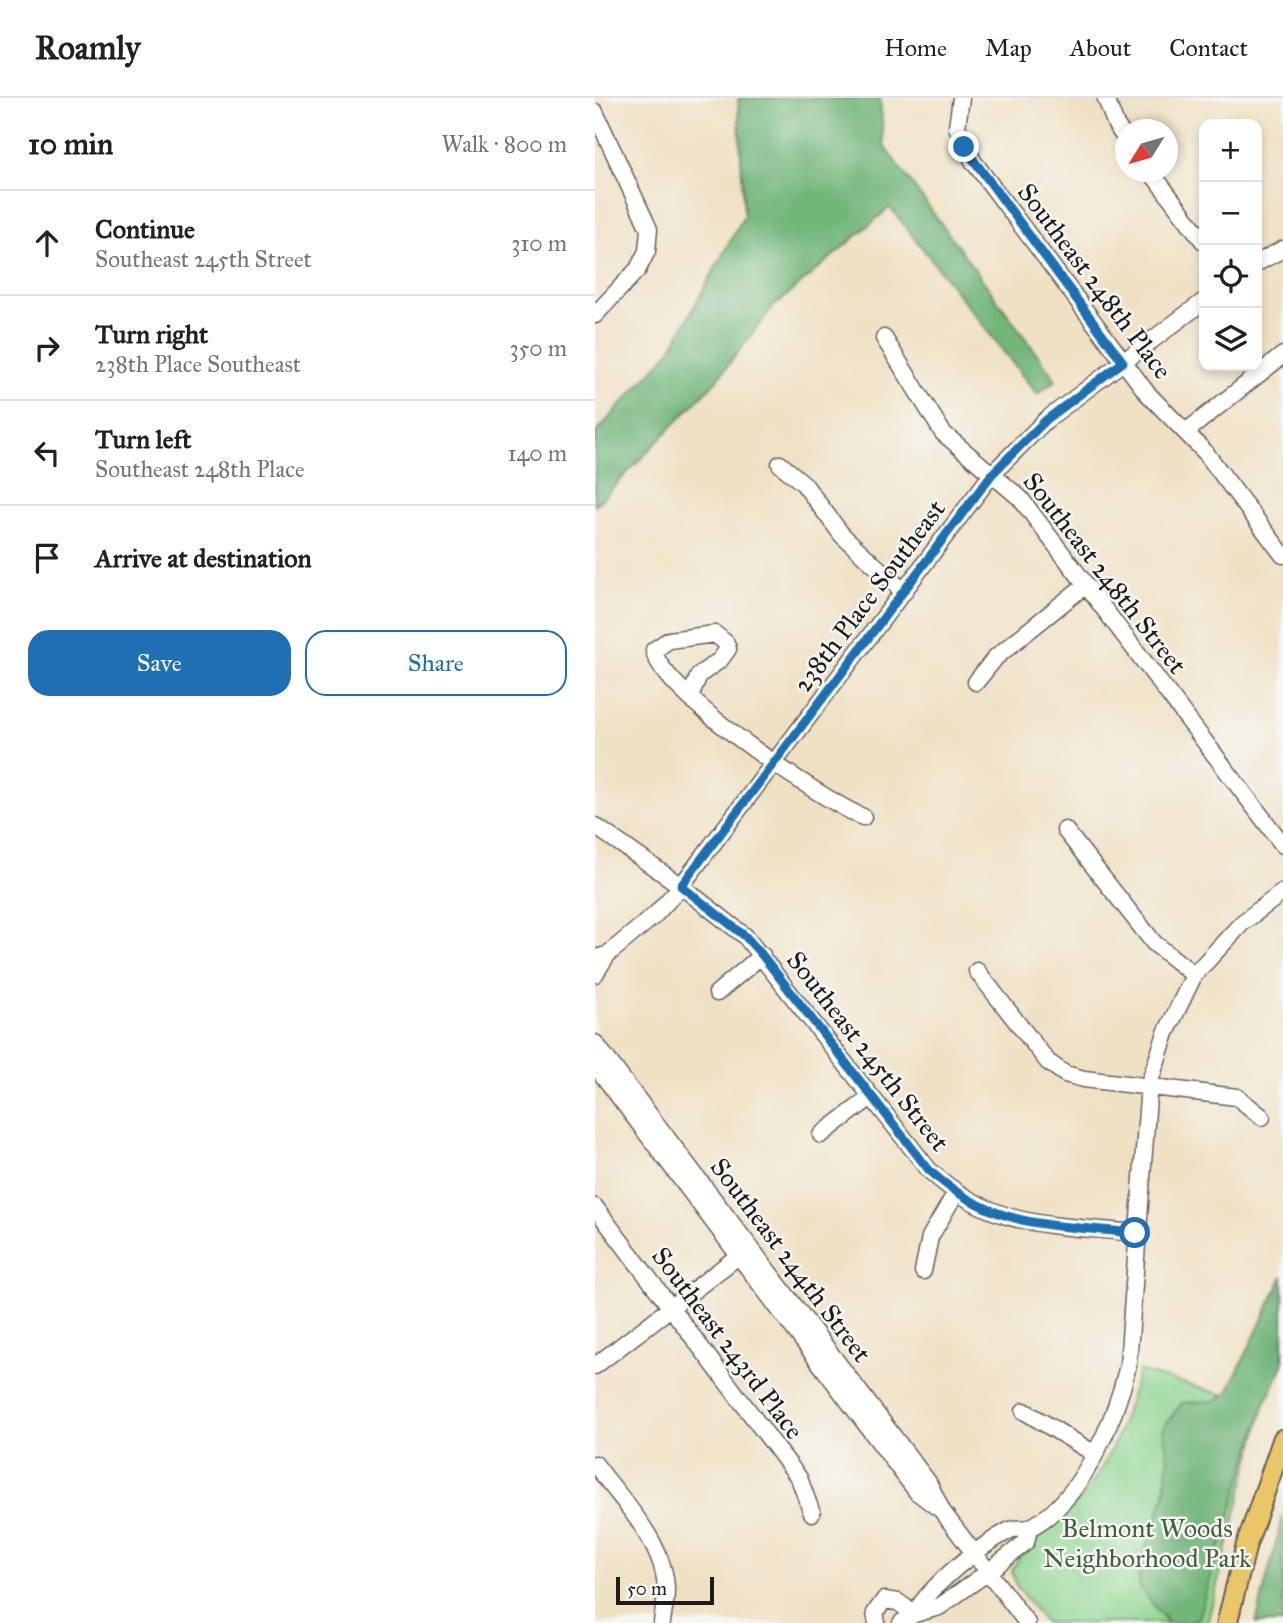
<!DOCTYPE html>
<html lang="en">
<head>
<meta charset="utf-8">
<style>
	:root { --surface:#fff; --page:#f6f6f6; --text:#202124; --muted:#757577; --line:#e0e0e0; --accent:#1f6fb2 }
	body { margin:0; font-family:"IM FELL Great Primer",serif; background:var(--page); color:var(--text) }
	.controls { position:absolute; right:21px; top:21px; display:grid; overflow:hidden; border-radius:14px; box-shadow:0 4px 10px #0003 }
	.controls button { width:63px; height:63px; display:grid; place-items:center; padding:0; border:0; border-bottom:2px solid var(--line); background:var(--surface); color:var(--text); font:35px sans-serif }
	.compass { position:absolute; left:520px; top:21px; width:63px; height:63px; border-radius:50%; background:var(--surface); box-shadow:0 4px 10px #0003; rotate:233deg }
	.scale { position:absolute; left:21px; bottom:18px; width:98px; box-sizing:border-box; padding-left:7px; border:4px solid #1c1c1c; border-top:0; font-size:19px; line-height:24px; white-space:nowrap; color:#1c1c1c; -webkit-text-stroke:5px #f6f6f2; paint-order:stroke }
	.stop { position:absolute; width:21px; height:21px; margin:-16px; border:5px solid #1f6fb2; border-radius:50%; background:#fff }
	.stop.end { background:#1f6fb2; border-color:#fff; box-shadow:0 2px 7px #0008 }
	.list { margin:0; padding:0; list-style:none }
	h2 { display:flex; justify-content:space-between; align-items:center; height:91px; margin:0; padding:0 28px; font-size:30px }
	h2 small { font-size:23px; font-weight:400; color:var(--muted) }
	.list li { display:grid; grid-template-columns:46px 1fr auto; gap:21px; align-items:center; box-sizing:border-box; height:105px; padding:0 28px; border-top:2px solid var(--line) }
	.list b { display:block; font-size:26px; white-space:nowrap }
	.list p { margin:0; font-size:23px; white-space:nowrap; color:var(--muted) }
	.list em { font-size:23px; font-style:normal; color:var(--muted) }
	.actions { display:flex; gap:14px; padding:21px 28px }
	.actions a { flex:1; padding:16px 0; border:2px solid var(--accent); border-radius:21px; text-align:center; font-size:24px; color:var(--accent) }
	.actions .main { background:var(--accent); color:#fff }
	.icon { flex:none; width:38px; height:38px; fill:none; stroke:currentColor; stroke-width:2; stroke-linecap:round; stroke-linejoin:round }
	.map { position:relative; flex:none; width:688px; height:1525px; overflow:hidden }
	header { display:flex; align-items:center; gap:42px; box-sizing:border-box; height:98px; padding:0 35px; background:var(--surface); border-bottom:2px solid var(--line) }
	header strong { font-size:33px }
	nav { display:flex; gap:38px; margin-inline-start:auto; font-size:24px }
	main { display:flex }
	aside { flex:1; background:var(--surface) }
	.map>svg:first-child { display:block }
	.green { fill:#8dd58f; stroke:#547856; stroke-width:2 }
	.forest { fill:#72b67a; stroke:#47694b; stroke-width:2 }
	.lines { fill:none; stroke-linecap:round; stroke-linejoin:round }
	.minor-casing { stroke:#666157; stroke-width:19 }
	.major-casing { stroke:#666157; stroke-width:23 }
	.minor { stroke:#fff; stroke-width:16 }
	.major { stroke:#ebc669; stroke-width:19 }
	.route { stroke:#1f6fb2; stroke-width:9 }
	.labels { text-anchor:middle; dominant-baseline:central; stroke-width:5; stroke-linejoin:round; paint-order:stroke }
	.street-label { font-size:26px; fill:#1c1c1c; stroke:#f6f6f2 }
	.park-label { font-size:26px; fill:#445d44; stroke:#f6f6f2 }
</style>
</head>
<body>
<header>
<strong>Roamly</strong>
<nav><a>Home</a><a>Map</a><a>About</a><a>Contact</a></nav>
</header>
<main>
<aside>
<h2>10 min<small>Walk · 800 m</small></h2>
<ul class="list">
<li><svg class="icon" aria-label="ahead" viewBox="0 0 24 24"><path d="M12 20V5M6 11l6-6 6 6"/></svg><div><b>Continue</b><p>Southeast 245th Street</p></div><em>310 m</em></li>
<li><svg class="icon" aria-label="right" viewBox="0 0 24 24"><path d="M7 20v-9h11M14 6l5 5-5 5"/></svg><div><b>Turn right</b><p>238th Place Southeast</p></div><em>350 m</em></li>
<li><svg class="icon" aria-label="left" viewBox="0 0 24 24"><path d="M17 20v-9H6M10 6l-5 5 5 5"/></svg><div><b>Turn left</b><p>Southeast 248th Place</p></div><em>140 m</em></li>
<li><svg class="icon" aria-label="arrive" viewBox="0 0 24 24"><path d="M6 21V4h12l-3 4 3 4H6"/></svg><div><b>Arrive at destination</b></div></li>
</ul>
<div class="actions"><a class="main">Save</a><a>Share</a></div>
</aside>
<div class="map">
<svg width="688" height="1525" viewBox="0 0 688 1525">
	<rect width="100%" height="100%" fill="#f6f6f2"/>
	<filter id="ink" filterUnits="userSpaceOnUse"><feTurbulence type="fractalNoise" baseFrequency=".0143" numOctaves="2"/><feDisplacementMap in="SourceGraphic" scale="14" xChannelSelector="R" yChannelSelector="G"/><feConvolveMatrix kernelMatrix="1 2 1 2 8 2 1 2 1" color-interpolation-filters="sRGB"/></filter>
	<filter id="wash" filterUnits="userSpaceOnUse"><feTurbulence type="fractalNoise" baseFrequency=".00686" numOctaves="4" result="noise"/><feDisplacementMap in="SourceGraphic" scale="28" xChannelSelector="R" yChannelSelector="G"/><feGaussianBlur stdDeviation="1.57" result="paint"/><feColorMatrix in="noise" values="0 0 0 0 0 0 0 0 0 0 0 0 0 0 0 0 0 1.4 0 .05"/><feComposite in="paint" operator="in"/></filter>
	<g filter="url(#wash)">
		<rect width="100%" height="100%" fill="#f0e1c4"/>
		<path class="green" d="M544,1273L669,1308L612,1525H450L421,1487L417,1473C432,1438 471,1421 493,1391C520,1356 531,1314 544,1273Z"/>
		<path class="forest" d="M143,0H285L289,48L461,282L442,296L295,109L177,210L120,284L0,408V336L75,253L149,118Z
			M688,1178V1267L669,1308L603,1520L596,1525H573L545,1490L543,1472L570,1396L573,1361L568,1330L587,1305L620,1303L633,1294Z
			M688,1416V1525H661Z"/>
	</g>
	<g filter="url(#ink)">
		<g class="lines">
			<defs>
				<path id="minor" d="M366,0L362,29L378,63L552,295L610,354L688,457
					M511,1L521,27L530,40
					M0,14L54,131L52,153L43,171L0,217
					M556,74L609,144
					M662,165L688,151
					M289,240L348,335L425,400L688,747
					M592,333L688,257
					M185,366L209,386L247,437L309,494
					M381,584L401,559L489,488
					M95,599L104,577L125,562L133,551L131,545L120,536L74,542L59,552C64,593 227,702 268,719
					M0,728L86,788L150,838L334,1072C399,1132 457,1126 540,1135
					M470,732L559,845L599,877
					M12,857L60,817L86,788L397,376L451,322L609,203
					M0,860L12,857L0,876
					M382,873L453,964L470,976L489,981L642,999L667,1019
					M122,895L167,857
					M0,945L333,1384L347,1413L432,1525
					M0,967L322,1394L342,1409
					M226,1037L276,999
					M0,1109L204,1380L217,1415
					M328,1173L335,1139L360,1096
					M0,1268L151,1152
					M429,1313L500,1356
					M0,1366C26,1402 71,1445 71,1493C71,1503 68,1514 67,1525
					M319,1516C338,1485 383,1449 415,1432C422,1429 430,1432 436,1429C487,1403 521,1320 533,1267L554,986L571,935L599,877L647,825L688,794
					M282,1525L280,1515L289,1502L303,1504L319,1516
					M306,1525L319,1516L344,1509L393,1474L431,1444L434,1431"/>
				<path id="major" d="M632,1525L651,1448L688,1341"/>
			</defs>
			<use href="#minor" class="minor-casing"/>
			<use href="#major" class="major-casing"/>
			<use href="#minor" class="minor"/>
			<use href="#major" class="major"/>
		</g>
	</g>
	<g class="lines" filter="url(#ink)">
		<path class="route" d="M369,49L528,264L451,322L397,376L86,788L150,838L167,857L334,1072C399,1132 457,1126 540,1135"/>
	</g>
	<g class="labels">
		<g class="street-label">
			<text transform="translate(500 183) rotate(53)">Southeast 248th Place</text>
			<text transform="translate(510 475) rotate(52)">Southeast 248th Street</text>
			<text transform="translate(274 498) rotate(-53)">238th Place Southeast</text>
			<text transform="translate(273 953) rotate(52)">Southeast 245th Street</text>
			<text transform="translate(196 1162) rotate(53)">Southeast 244th Street</text>
			<text transform="translate(133 1245) rotate(53)">Southeast 243rd Place</text>
		</g>
		<g class="park-label">
			<text x="552" y="1430">Belmont Woods<tspan x="552" dy="30">Neighborhood Park</tspan></text>
		</g>
	</g>
</svg>
<div class="controls">
<button>+</button>
<button>−</button>
<button><svg class="icon" aria-label="locate" viewBox="0 0 24 24"><circle cx="12" cy="12" r="6"/><path d="M12 2v4M12 18v4M2 12h4M18 12h4"/></svg></button>
<button><svg class="icon" aria-label="layers" viewBox="0 0 24 24"><path d="M12 4l9 5-9 5-9-5zM3 14l9 5 9-5"/></svg></button>
</div>
<svg class="compass" viewBox="-18 -18 36 36"><path d="M0-13l5 13h-10z" fill="#e53935"/><path d="M0 13l5-13h-10z" fill="#757577"/></svg>
<div class="scale">50 m</div>
<div class="stop" style="left:540px;top:1135px"></div>
<div class="stop end" style="left:369px;top:49px"></div>
</div>
</main>
</body>
</html>
